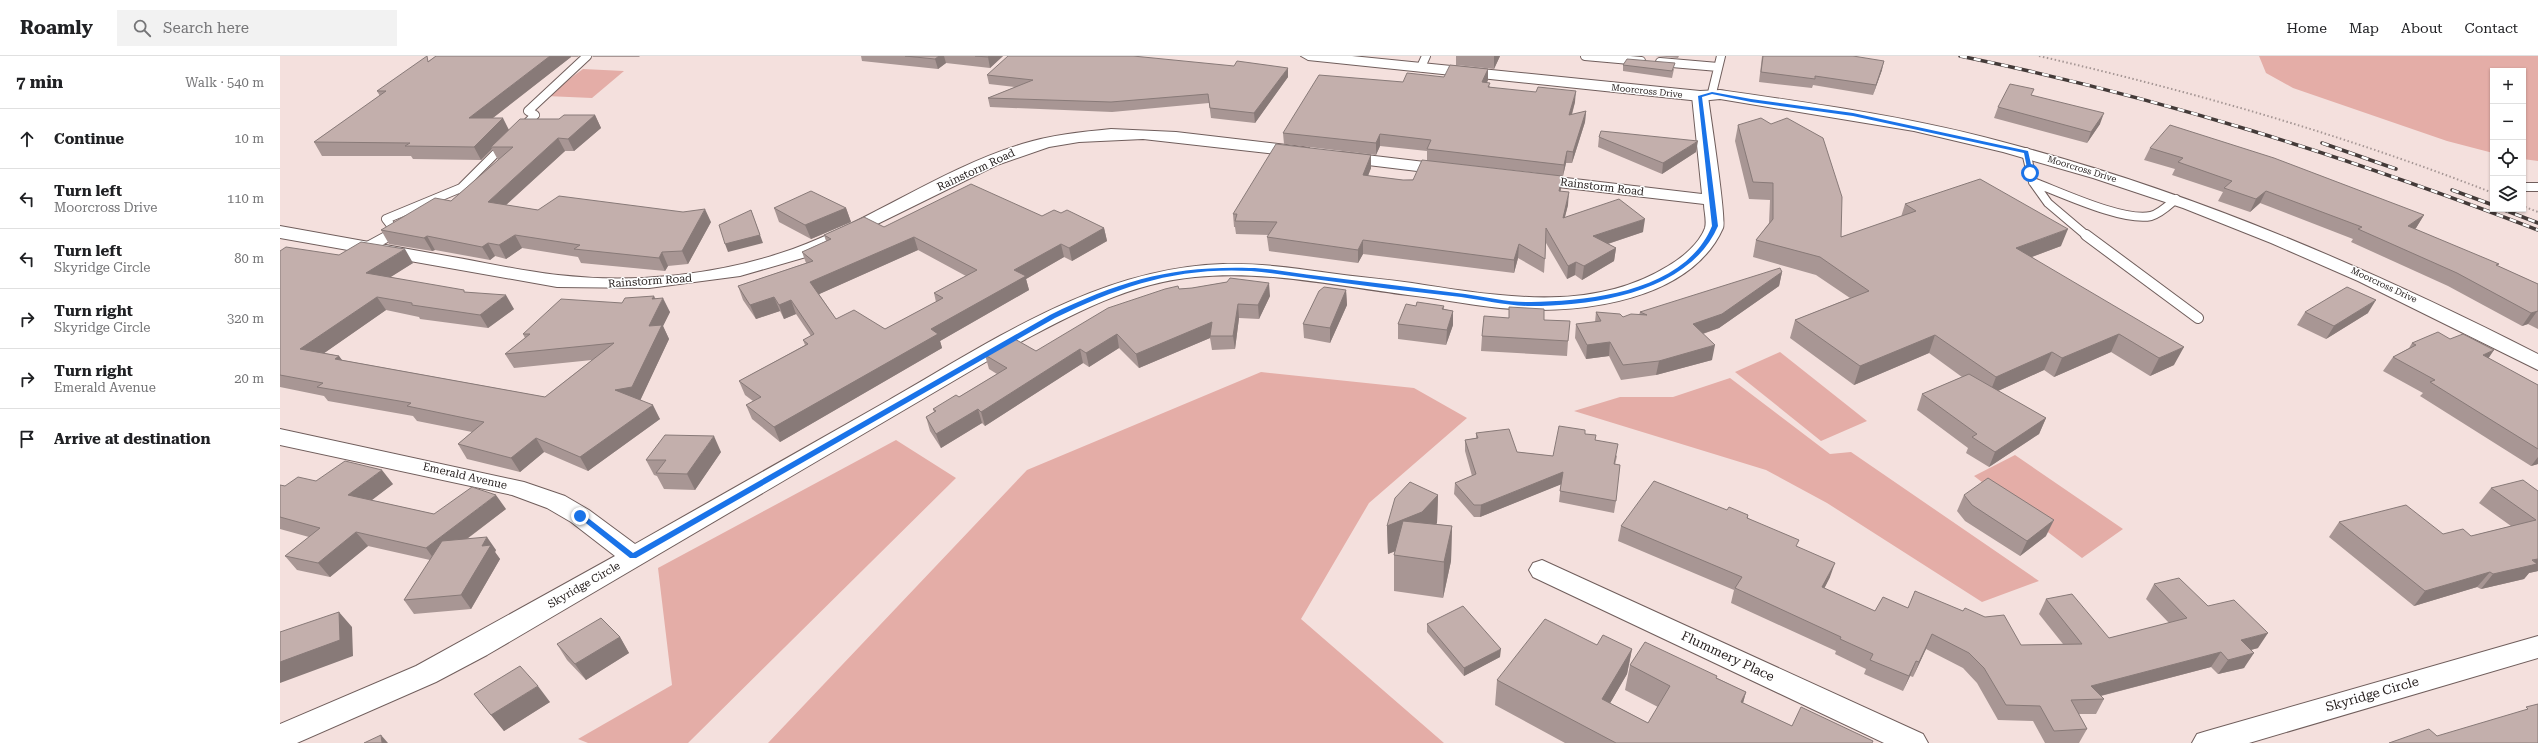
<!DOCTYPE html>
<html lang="en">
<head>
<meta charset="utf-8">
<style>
	:root { --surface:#fff; --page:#f2f2f2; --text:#202124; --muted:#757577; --line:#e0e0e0 }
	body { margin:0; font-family:"Roboto Serif",serif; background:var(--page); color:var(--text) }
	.controls { position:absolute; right:12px; top:12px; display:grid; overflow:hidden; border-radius:0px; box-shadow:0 1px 3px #0004 }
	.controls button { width:36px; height:36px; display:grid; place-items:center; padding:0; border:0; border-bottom:1px solid var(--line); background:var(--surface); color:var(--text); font:20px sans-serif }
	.stop { position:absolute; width:12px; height:12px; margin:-9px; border:3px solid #1a73e8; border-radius:50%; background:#fff }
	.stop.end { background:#1a73e8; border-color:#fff; box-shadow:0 1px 4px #0008 }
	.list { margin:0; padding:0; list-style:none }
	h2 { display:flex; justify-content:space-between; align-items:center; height:52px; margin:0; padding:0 16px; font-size:17px }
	h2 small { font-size:13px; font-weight:400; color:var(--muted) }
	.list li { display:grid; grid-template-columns:26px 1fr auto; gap:12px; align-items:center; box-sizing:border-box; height:60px; padding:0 16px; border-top:1px solid var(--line) }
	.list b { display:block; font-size:15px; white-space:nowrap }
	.list p { margin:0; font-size:13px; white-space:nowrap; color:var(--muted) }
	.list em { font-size:13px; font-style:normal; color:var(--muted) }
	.icon { flex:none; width:22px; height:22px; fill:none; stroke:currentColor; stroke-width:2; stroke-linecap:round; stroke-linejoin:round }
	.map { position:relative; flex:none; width:2258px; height:687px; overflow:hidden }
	header { display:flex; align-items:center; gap:24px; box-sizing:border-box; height:56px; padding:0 20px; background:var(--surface); border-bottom:1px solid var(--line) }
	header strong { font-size:19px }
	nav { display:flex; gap:22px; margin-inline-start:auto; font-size:14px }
	.search { width:280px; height:36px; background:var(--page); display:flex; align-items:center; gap:10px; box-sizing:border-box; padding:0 14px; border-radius:0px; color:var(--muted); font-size:15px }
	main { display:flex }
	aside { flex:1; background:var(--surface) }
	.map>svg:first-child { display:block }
	.green { fill:#e4ada7 }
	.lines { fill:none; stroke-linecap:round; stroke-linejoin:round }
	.service-far1-casing { stroke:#705e5c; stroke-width:10 }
	.service-casing { stroke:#705e5c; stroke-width:12 }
	.minor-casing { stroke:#705e5c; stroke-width:2 }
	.tertiary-casing { stroke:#705e5c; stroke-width:2 }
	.path { stroke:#a59694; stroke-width:2; stroke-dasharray:1.5 2.5; stroke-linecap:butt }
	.service-far1 { stroke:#fff; stroke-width:8 }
	.service { stroke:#fff; stroke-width:10 }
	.minor { fill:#fff; fill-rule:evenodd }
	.tertiary { fill:#fff; fill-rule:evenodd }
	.rail-casing { stroke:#443b39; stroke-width:3.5 }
	.rail { stroke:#fff; stroke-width:2.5; stroke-dasharray:7; stroke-linecap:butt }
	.wall { fill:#a89694; fill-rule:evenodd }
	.shaded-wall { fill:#887a78 }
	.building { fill:#c3afac; stroke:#887a78; fill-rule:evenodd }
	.route { fill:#1a73e8 }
	.labels { text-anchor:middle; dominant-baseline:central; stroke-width:3; stroke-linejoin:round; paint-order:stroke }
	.far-street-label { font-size:9px; fill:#231c1b; stroke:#fff }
	.street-label { font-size:11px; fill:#231c1b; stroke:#fff }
	.near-street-label { font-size:13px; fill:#231c1b; stroke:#fff }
</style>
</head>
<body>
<header>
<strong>Roamly</strong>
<div class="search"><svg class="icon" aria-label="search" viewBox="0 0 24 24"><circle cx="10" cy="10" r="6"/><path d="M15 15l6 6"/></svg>Search here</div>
<nav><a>Home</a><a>Map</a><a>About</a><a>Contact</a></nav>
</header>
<main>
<aside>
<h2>7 min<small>Walk · 540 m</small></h2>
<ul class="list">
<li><svg class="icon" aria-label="ahead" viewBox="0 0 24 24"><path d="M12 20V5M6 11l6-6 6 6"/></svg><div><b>Continue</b></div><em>10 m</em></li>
<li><svg class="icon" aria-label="left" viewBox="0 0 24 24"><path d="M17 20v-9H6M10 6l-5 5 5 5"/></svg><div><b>Turn left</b><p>Moorcross Drive</p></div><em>110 m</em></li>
<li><svg class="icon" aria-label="left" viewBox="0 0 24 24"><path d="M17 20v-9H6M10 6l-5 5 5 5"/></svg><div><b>Turn left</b><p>Skyridge Circle</p></div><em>80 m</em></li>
<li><svg class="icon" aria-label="right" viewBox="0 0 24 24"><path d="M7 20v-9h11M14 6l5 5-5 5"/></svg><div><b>Turn right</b><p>Skyridge Circle</p></div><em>320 m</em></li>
<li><svg class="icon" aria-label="right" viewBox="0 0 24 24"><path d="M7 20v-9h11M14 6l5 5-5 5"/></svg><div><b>Turn right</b><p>Emerald Avenue</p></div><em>20 m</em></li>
<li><svg class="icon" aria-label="arrive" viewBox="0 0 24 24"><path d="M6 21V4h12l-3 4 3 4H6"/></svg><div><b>Arrive at destination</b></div></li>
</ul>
</aside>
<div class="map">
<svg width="2258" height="687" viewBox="0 0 2258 687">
	<rect width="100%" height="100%" fill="#f4e0dd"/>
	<path class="green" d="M1979,0H2258V105L2243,103V15H2213V97L2167,85L2013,32L1986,17Z
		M303,13L344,15L312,42L266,40Z
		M1500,296L1587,365L1541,385L1455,316Z
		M981,316L1134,332L1187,362L1089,447L1021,563L1164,687H488L747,414Z
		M1450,322L1550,398L1571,396L1759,525L1702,546L1547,447L1486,414L1294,355L1340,341H1393Z
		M616,384L676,422L408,687H308L298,683L392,629L378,512Z
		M1735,399L1843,473L1802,502L1694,420Z"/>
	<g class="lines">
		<defs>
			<path id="service-far1" d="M1305,0L1361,5
				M1380,6L1438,11
				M1141,11L1146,0
				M1432,37L1441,0
				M240,74L255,59L248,55L307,0
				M1746,96L1753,126L1768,147L1807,180
				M1753,126C1780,136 1843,166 1871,160C1880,158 1889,149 1896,143
				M2243,131H2258
				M108,180L116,176L106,163L181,132L225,88"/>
			<path id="service" d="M1806,179L1918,262
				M86,192L110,179"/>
			<path id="minor" d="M1420,35L1428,40C1430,58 1447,164 1443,172C1411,244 1303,258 1234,253C1198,251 1164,243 1128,239C1058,230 986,214 915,221C849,227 791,259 733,290L207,599L156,626L17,687H0V668L136,610L335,500L291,466L267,452L232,439L0,389V373L244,426L285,440L309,454L355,488C440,440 525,392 609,344C714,284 818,212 943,208C979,207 1014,212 1049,217C1077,221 1105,223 1132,227C1218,240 1310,258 1388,210C1402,202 1419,188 1425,172C1427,165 1424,155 1424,148L1252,128L1246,127L1243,123L1246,119L1252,118L1422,138L1412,40Z
				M831,73L896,76L1023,91L1029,92L1031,96L1029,100L1023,101L863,83L799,86L769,91L717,109L577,178L526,201L460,220L369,232L277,231L0,182V170C56,180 111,190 167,200C203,206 241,215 278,219C356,228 439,219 513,193C592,164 661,113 742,88C771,79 801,76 831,73Z
				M1061,96L1170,109L1176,110L1179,114L1176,118L1170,119L1055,105L1053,101L1055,97Z
				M1262,504L1643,678L1648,687H1604L1253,521L1249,514L1253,507Z
				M2258,580V602L1969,687H1912L1917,678L1927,675Z"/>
			<path id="tertiary" d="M1021,0H1072L1420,35L1440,34C1538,48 1638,62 1734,89C1918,138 2089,212 2258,298V314L2078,225L1991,187L1903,152L1813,122L1723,96L1634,75L1440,43L1420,45L1028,4Z"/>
		</defs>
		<use href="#service-far1" class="service-far1-casing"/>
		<use href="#service" class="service-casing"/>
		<use href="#minor" class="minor-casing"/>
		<use href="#tertiary" class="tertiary-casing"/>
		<path class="path" d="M1759,0C1914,36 2065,79 2213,137
			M2245,151L2258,156"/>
		<use href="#service-far1" class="service-far1"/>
		<use href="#service" class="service"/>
		<use href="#minor" class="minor"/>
		<use href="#tertiary" class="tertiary"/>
		<defs>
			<path id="rail" d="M1680,0C1880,41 2068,101 2258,174
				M2042,87L2116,113
				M2172,134L2213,149
				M2222,153L2258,167"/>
		</defs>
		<use href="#rail" class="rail-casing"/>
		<use href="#rail" class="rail"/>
	</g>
	<path class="wall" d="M156,0H299L298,1H291L213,62L229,74L279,63L315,59L321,72L294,95H285L226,149L258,154L431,166L408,208L388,210L385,215L301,207L298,201L242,192L226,203L215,200L210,204L155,194L152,195L109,188L101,174L171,145L218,104L212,93L201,104L133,103L131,100H42L34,86L100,40L97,35L150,4Z
		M312,0H360L359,1H313Z
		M581,0H723L710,12L666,7L658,13L582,5Z
		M1176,0H1220L1214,13L1176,9Z
		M1375,0H1399L1398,2Z
		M1482,0H1573L1602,14L1593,39L1533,29L1532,32L1479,26Z
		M1343,9L1394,13L1392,22L1343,15Z
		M1208,13V24L1207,26L1210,31L1295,46L1292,59L1306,55L1305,66L1292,107H1286L1283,120H1282L1280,135L1288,149L1285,161L1363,176L1328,188L1336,192L1334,205L1302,224L1295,219L1287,223L1266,187L1264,217L1238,202L1234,217L1083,198L1078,207L989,195L987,181L989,179L956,178L955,171H954L953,158L1091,99V112L1088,120L1123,124L1257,117L1147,105V95L1100,90L1096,99L1004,88L1003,77L1123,26L1164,21Z
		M707,19L1008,21L975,67L931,62L929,47L832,56L710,51L708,42L735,31L709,28Z
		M1752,39L1820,68L1807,87L1714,62L1718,51Z
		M1458,69L1561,181L1621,161L1625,148L1781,190L1752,201L1894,309L1870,320L1831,296L1774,321L1764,314L1718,335L1766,362L1759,378L1709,411L1686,397L1688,392L1637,354L1642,338L1682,321L1649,297L1574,329L1510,282L1515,264L1570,242L1536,219L1473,201L1476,184L1489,167L1490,144L1469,143L1455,85Z
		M1319,81L1416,96L1382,118L1318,91Z
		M1870,92L2144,159L2136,172L2135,173L2258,228V273L2248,268L2242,270L2168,230L2071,186L2073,183L1980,147L1970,156L1938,145L1943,136L1892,119L1895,113L1864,104Z
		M494,152H566L571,166L531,183L499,166Z
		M781,157L824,172L827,185L792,205L784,201L746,223L749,234L660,285L662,292L500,386L472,363L466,349L473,345L465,339L459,325L525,289L523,284L531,280L516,258L504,263L500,255L476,263L463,244L458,230L526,207L522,196L546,185L544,179L604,171L762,160ZM638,194L686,220L654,237L656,246L605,273L556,263L539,238Z
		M0,195L59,199L133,207L110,221L185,236L234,253L208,272L140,263L139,261L106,254L44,297L59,300L62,304L265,341L312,304L234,312L225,298L245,282L243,278L342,247L376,243L390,256L383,270L389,283L360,344L380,363L308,415L264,396L240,416L187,403L178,388L192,376L137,365L133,360L48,345L44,340L0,331Z
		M1502,216L1499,230L1439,272L1423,278L1432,304L1376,319L1341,324L1329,300L1306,303L1295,282L1296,268L1315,266L1316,256L1343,261L1359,259L1360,256Z
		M947,226L990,240L979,263L959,262L955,293L932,294L930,282L859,312L839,292L809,311L803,307L705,370L702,367L661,392L650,375L646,361L654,356L653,353L679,341L717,318L709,313L705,299L756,295L899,233L912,232Z
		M1066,234L1067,249L1050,287L1024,282L1023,268Z
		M1136,250H1164V253L1173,255V269L1166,289L1118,283V268Z
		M2025,256L2088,257L2046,283L2017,269Z
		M1229,262L1264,264L1288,285L1287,300L1201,295L1202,280Z
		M2170,283L2208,302L2258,329V408L2251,410L2140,340L2143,337L2103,315L2113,301L2129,292L2132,287Z
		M1196,377L1237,396L1273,400L1305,378L1316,384L1337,400L1335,409L1336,445L1334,457L1279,446L1281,428L1200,461H1194L1174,438L1175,427L1192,420L1185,395V384L1196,382Z
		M441,396L415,434L384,433L377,420L374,419L366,404Z
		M36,425L113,428L91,444L154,458L226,453L187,483L216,494L215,496L220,503L191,553L134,558L124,544L150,504L88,490L50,521L17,514L5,500L29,481L0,473V429L5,430Z
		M2211,432L2258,435V515L2249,517L2244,523L2201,533L2197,531L2134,550L2049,481L2059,466L2163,478L2191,480L2231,470L2199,447Z
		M1158,439L1157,467L1156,468L1172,470L1171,505L1163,542L1114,535V499L1115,495L1108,498L1107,470Z
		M1684,439L1766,480L1740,500L1685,465L1677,455Z
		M1447,454L1468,459V462L1517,491L1550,521L1544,533L1595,555L1628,552L1741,589L1783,588L1759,558L1766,543L1829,582L1889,567L1866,543L1874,528L1928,550L1978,592L1971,594L1964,612L1938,618L1931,611L1821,640L1824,643L1816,658H1799L1807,673L1799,687H1765L1753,665L1718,664L1697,627L1683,612L1646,593L1633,621L1630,620L1623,635L1584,618L1586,613L1555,598L1556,595L1451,547L1454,534L1338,485L1341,470Z
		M1147,568L1220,601L1184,620L1147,576Z
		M340,581L349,597L306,624L287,604L277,588Z
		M1317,589L1352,593L1347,618L1330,647L1368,667L1378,651L1345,634L1350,609L1437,622L1466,636L1463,647L1512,670L1592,687H1285L1215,649L1217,624Z
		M194,638L270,646L224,675Z"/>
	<path class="shaded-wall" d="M270,0H291V1L196,75L189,62Z
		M659,0H664L666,7L658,13L655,3Z
		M709,0H723L710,12L708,1Z
		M1214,0H1220L1214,13Z
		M1604,5L1602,14L1593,39L1596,29Z
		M1008,12V21L975,67L974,57Z
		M1208,13V24L1202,37V26Z
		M1296,35L1295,46L1288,71L1289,59Z
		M1306,55L1305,66L1292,107L1293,96Z
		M1824,57L1820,68L1807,87L1811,76Z
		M315,59L321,72L294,95L288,83Z
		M223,62L230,76L211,91L212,93L201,104L194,91Z
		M1100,78V90L1096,99V87Z
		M278,82L285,95L215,159L208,146Z
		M1418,85L1416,96L1382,118L1383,107Z
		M1287,95L1286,107L1283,120L1284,109Z
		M1091,99V112L1083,132V119Z
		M1282,120L1281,133L1278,148L1279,135Z
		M1986,135L1980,147L1970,156L1976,143Z
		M1289,136L1288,149L1281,175L1283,162Z
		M566,152L571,166L531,183L525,169Z
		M425,153L431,166L408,208L402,195Z
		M471,154L483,187L448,196L445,188Z
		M2144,159L2136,172L2120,183L2128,170Z
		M1365,163L1363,176L1312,193L1313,180Z
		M824,172L827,185L792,205L789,192Z
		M1788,173L1781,190L1730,209L1736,192Z
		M235,179L242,192L226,203L219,189Z
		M147,180L155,194L152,195L144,182Z
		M634,181L638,194L535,240L530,226Z
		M1083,184V198L1078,207V194Z
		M208,187L215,200L210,204L202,191Z
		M781,188L784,201L746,223L749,234L660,285L662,292L500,386L494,371L734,214Z
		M1239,188L1238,202L1234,217V204Z
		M1336,192L1334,205L1302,224L1304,210Z
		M125,193L133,207L95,231L86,217Z
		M382,196L388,210L385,215L379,202Z
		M1296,206L1295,219L1287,223L1288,210Z
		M1502,216L1499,230L1439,272L1410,282L1413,268Z
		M989,227L990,240L979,263L978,249Z
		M1066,234L1067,249L1050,287V272Z
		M226,239L234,253L208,272L200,259Z
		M374,240L379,250L383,242L390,256L383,270L389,283L360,345L335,334L369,270L372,243Z
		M97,241L106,254L30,307L20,293Z
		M494,241L500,255L476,263L470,249Z
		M511,244L516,258L504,263L499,249Z
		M2096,244L2088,257L2046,283L2054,270Z
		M958,248L959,262L955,293L953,280Z
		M2258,254L2248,268L2242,270L2251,257Z
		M1173,255V269L1166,289L1167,274Z
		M932,266L930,282L859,312L856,298Z
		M837,278L839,292L809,311L806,297Z
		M1839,278L1831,296L1774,321L1782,302Z
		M1655,279L1649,297L1574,329L1580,310Z
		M1330,286L1329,300L1306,303L1307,289Z
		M1435,289L1432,304L1376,319L1379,305Z
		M1904,291L1894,309L1870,320L1879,302Z
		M800,293L803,307L705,370L701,356Z
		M2214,294L2204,309L2203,299Z
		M1772,296L1764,314L1709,339L1716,321Z
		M59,300L69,314L55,303Z
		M373,349L380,363L308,415L300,401Z
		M698,353L702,367L661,392L656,378Z
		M1766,362L1759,378L1709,411L1715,396Z
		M434,380L441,396L415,434L407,418Z
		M256,382L264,396L240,416L231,402Z
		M2258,401V408L2251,410Z
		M102,414L113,428L79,454L68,439Z
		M1283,416L1282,428L1200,461L1201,449Z
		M216,439L226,453L156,506L146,492Z
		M1158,439L1157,467L1142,485L1108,498L1107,470Z
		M1774,464L1766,480L1740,500L1747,485Z
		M1172,470L1171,505L1163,542L1164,506Z
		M76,476L88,490L50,521L38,507Z
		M207,481L216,494L215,496L220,503L191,553L181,539L202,490Z
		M2258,503V515L2249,517L2244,523L2201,533L2213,518Z
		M1555,507L1550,521L1537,546L1542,531Z
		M2210,516L2197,531L2134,550L2145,535Z
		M59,556L72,571L73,600L0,627V606Z
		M1988,577L1978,592L1951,599L1961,584Z
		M1652,578L1646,593L1633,621L1639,606Z
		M340,581L349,597L306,624L295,608Z
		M1221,593L1220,601L1184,620V612Z
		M1352,593L1347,618L1318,668L1322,643Z
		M1941,596L1931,611L1808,643L1811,630Z
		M1974,597L1964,612L1938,618L1948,604Z
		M1636,605L1630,620L1623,635L1629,620Z
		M258,630L270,646L224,675L211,659Z
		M1466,636L1459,661L1461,646Z
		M101,679L108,687H102Z"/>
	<path class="building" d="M147,0L148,6L156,0H270L189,62H223L194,91L125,90L130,87L34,86L106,35H97Z
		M625,0H659L655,3Z
		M695,0H709L708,1Z
		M728,0H853L954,10L957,5L1008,12L974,57L930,52L928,38L831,46L708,42L753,24L707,19Z
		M1483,0H1573L1604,5L1596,29L1535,20V23L1481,16Z
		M1347,3L1395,7L1392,15L1343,9Z
		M1170,9L1208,13L1202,26L1210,27L1208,31L1256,36L1258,31L1296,35L1289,59L1306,55L1293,96L1287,95L1284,109L1147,93L1151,84L1100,78L1096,87L1003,77L1039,19L1123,26L1127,17L1164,21Z
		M1730,28L1754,33L1751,39L1824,57L1811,76L1718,51Z
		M284,59H315L288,83L278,82L208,146L258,154L279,140L403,156L425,153L402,195L382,196L379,202L294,193L300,189L235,179L219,189L208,187L202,191L147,180L144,182L101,174L155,142L171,145L233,91H211L240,63H279Z
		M1481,62L1491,68L1507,62L1543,82L1562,141L1561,181L1636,155L1625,148L1700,123L1788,173L1736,192L1904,291L1879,302L1839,278L1782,302L1772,296L1716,321L1655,279L1580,310L1515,264L1589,235L1540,201L1476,184L1493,163V127L1473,126L1458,69Z
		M1890,69L1994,102L2144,159L2128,170L2219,208L2216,209L2258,228V255L2251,257L2177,217L2078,173L2082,171L1986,135L1976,143L1944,132L1952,125L1898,106L1903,102L1870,92Z
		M1321,75L1418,85L1383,107L1319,81Z
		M996,88L1091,99L1083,119L1123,124H1133L1142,104L1282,120L1279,135L1289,136L1283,162L1339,143L1365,163L1313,180L1336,192L1304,210L1296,206L1288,210L1266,172L1265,203L1239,188L1234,204L1083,184L1078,194L987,181L997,166L955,165L957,158H953Z
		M691,128L762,160L774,154L781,157L787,154L824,172L789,192L781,188L734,214L746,220L651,273L658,278L494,371L466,349L481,341L459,325L528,288L523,284L534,278L511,244L499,249L494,241L470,249L458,230L533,205L522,196L551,183L544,179L584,161L604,171ZM634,181L697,214L654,237L663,242L605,273L574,254L556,263L530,226Z
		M531,135L566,152L525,169L494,152Z
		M471,154L480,179L445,188L439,169Z
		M81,186L125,193L86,217L184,234V236L226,239L200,259L132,249V247L97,241L20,293L59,300L55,303L265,341L334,287L225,298L250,278H243L281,243L342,247L345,242L374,240L372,243L383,242L369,270L382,269L352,331L335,334L373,349L300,401L256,382L231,402L178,388L204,366L127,350L131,347L37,331L43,327L0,319V195L6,191L59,199Z
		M1500,212L1502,216L1442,258L1413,268L1435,289L1379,305L1343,309L1330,286L1307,289L1296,268L1321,265L1316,256L1340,258L1343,261L1351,258L1367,259L1360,256Z
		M950,222L989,227L978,249L958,248L953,280H930L932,266L856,298L837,278L806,297L800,293L701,356L698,353L656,378L646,361L656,355L653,353L676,339L679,341L727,312L705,299L733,282L756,295L828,252L885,233L898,230L899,233L912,232L947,226Z
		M1044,231L1066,234L1050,272L1023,268L1039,235Z
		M2067,231L2096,244L2054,270L2025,256Z
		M1137,246L1164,250L1162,253L1173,255L1167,274L1118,268L1126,248L1136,250Z
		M1229,251L1264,253V264L1290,265L1288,285L1202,280L1204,260L1229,262Z
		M2158,276L2170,283L2183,278L2214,294L2203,299L2258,329V393L2150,326L2155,324L2113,301L2136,289L2132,287Z
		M1689,318L1766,362L1715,396L1692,381L1697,378L1642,338Z
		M1279,370L1305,374V378L1316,379L1315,384L1338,388L1334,408L1340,409L1336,445L1280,435L1283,416L1201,449H1194L1175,427L1196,418L1185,384L1198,382L1196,377L1229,373L1237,396L1273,400Z
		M385,379L434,380L407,418L376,417L386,404H366Z
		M65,405L102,414L68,439L154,458L192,431L216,439L146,492L76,476L38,507L5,500L40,472L0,461V429L5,430L18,421L36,425Z
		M1708,422L1774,464L1747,485L1692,449L1684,439Z
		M2243,424L2258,435V503L2252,504L2257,508L2213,518L2210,516L2145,535L2059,466L2126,449L2163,478L2183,473L2191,480L2256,464L2211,432Z
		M1374,425L1447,454L1449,451L1468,459L1467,462L1519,484L1516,490L1555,507L1542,531L1595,555L1603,541L1628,552L1635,535L1683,555L1685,552L1705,561L1724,559L1741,589L1802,588L1766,543L1792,538L1829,582L1907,562L1874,528L1899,522L1928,550L1954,544L1988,577L1961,584L1974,597L1948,604L1941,596L1811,630L1824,643L1791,644L1807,673L1774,675L1760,650L1726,649L1704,612L1689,597L1652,578L1639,606L1636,605L1629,620L1590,604L1593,598L1560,583L1561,581L1455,532L1462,521L1341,470Z
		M1130,426L1158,439L1142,456L1107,470L1115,442Z
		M1123,465L1172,470L1164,506L1114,499Z
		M207,481L202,490L211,489L181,539L124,544L162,485Z
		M1183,550L1221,593L1184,612L1147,568Z
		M59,556L60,584L0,606V576Z
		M321,562L340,581L295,608L277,588Z
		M1265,563L1317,589L1323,579L1352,593L1322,643L1368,667L1390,630L1350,609L1365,586L1437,620L1436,622L1466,636L1461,646L1512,670L1521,651L1593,685L1592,687H1336L1217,624Z
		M240,610L258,630L211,659L194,638Z
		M2258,648V687H2109L2149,673L2157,680L2248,653L2246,651Z
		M101,679L102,687H84Z"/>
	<path class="route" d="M1432,36L1471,43L1573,57L1748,95L1753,117H1748L1744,97L1573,60L1471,46L1432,38L1422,41L1438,170C1410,236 1314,250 1251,250C1228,250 1203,244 1181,241C1134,236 1087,230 1041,224C1018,221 994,217 971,215C896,211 841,230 775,262L356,502H350L297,460L303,458L353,497L770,259C840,225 891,210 969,212C992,212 1016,218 1039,220C1088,226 1136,232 1185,238C1207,241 1230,247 1251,246C1312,245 1405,235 1432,170L1418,40Z"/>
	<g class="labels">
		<g class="far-street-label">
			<text transform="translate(1367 35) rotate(6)">Moorcross Drive</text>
			<text transform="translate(1802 113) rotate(17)">Moorcross Drive</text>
			<text transform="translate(2104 229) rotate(25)">Moorcross Drive</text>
		</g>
		<g class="street-label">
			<text transform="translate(696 114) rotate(-25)">Rainstorm Road</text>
			<text transform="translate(1322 131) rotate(7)">Rainstorm Road</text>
			<text transform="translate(370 225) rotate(-4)">Rainstorm Road</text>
			<text transform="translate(185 420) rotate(13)">Emerald Avenue</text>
			<text transform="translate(304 529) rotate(-30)">Skyridge Circle</text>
		</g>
		<g class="near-street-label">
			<text transform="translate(1448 600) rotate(25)">Flummery Place</text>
			<text transform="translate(2092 638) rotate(-16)">Skyridge Circle</text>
		</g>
	</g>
</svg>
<div class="controls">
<button>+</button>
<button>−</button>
<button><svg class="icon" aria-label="locate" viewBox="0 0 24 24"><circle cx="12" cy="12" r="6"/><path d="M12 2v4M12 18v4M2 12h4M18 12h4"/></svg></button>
<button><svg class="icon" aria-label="layers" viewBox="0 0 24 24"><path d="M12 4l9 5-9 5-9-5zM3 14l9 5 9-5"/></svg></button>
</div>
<div class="stop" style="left:1750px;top:117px"></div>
<div class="stop end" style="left:300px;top:460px"></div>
</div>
</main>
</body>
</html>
